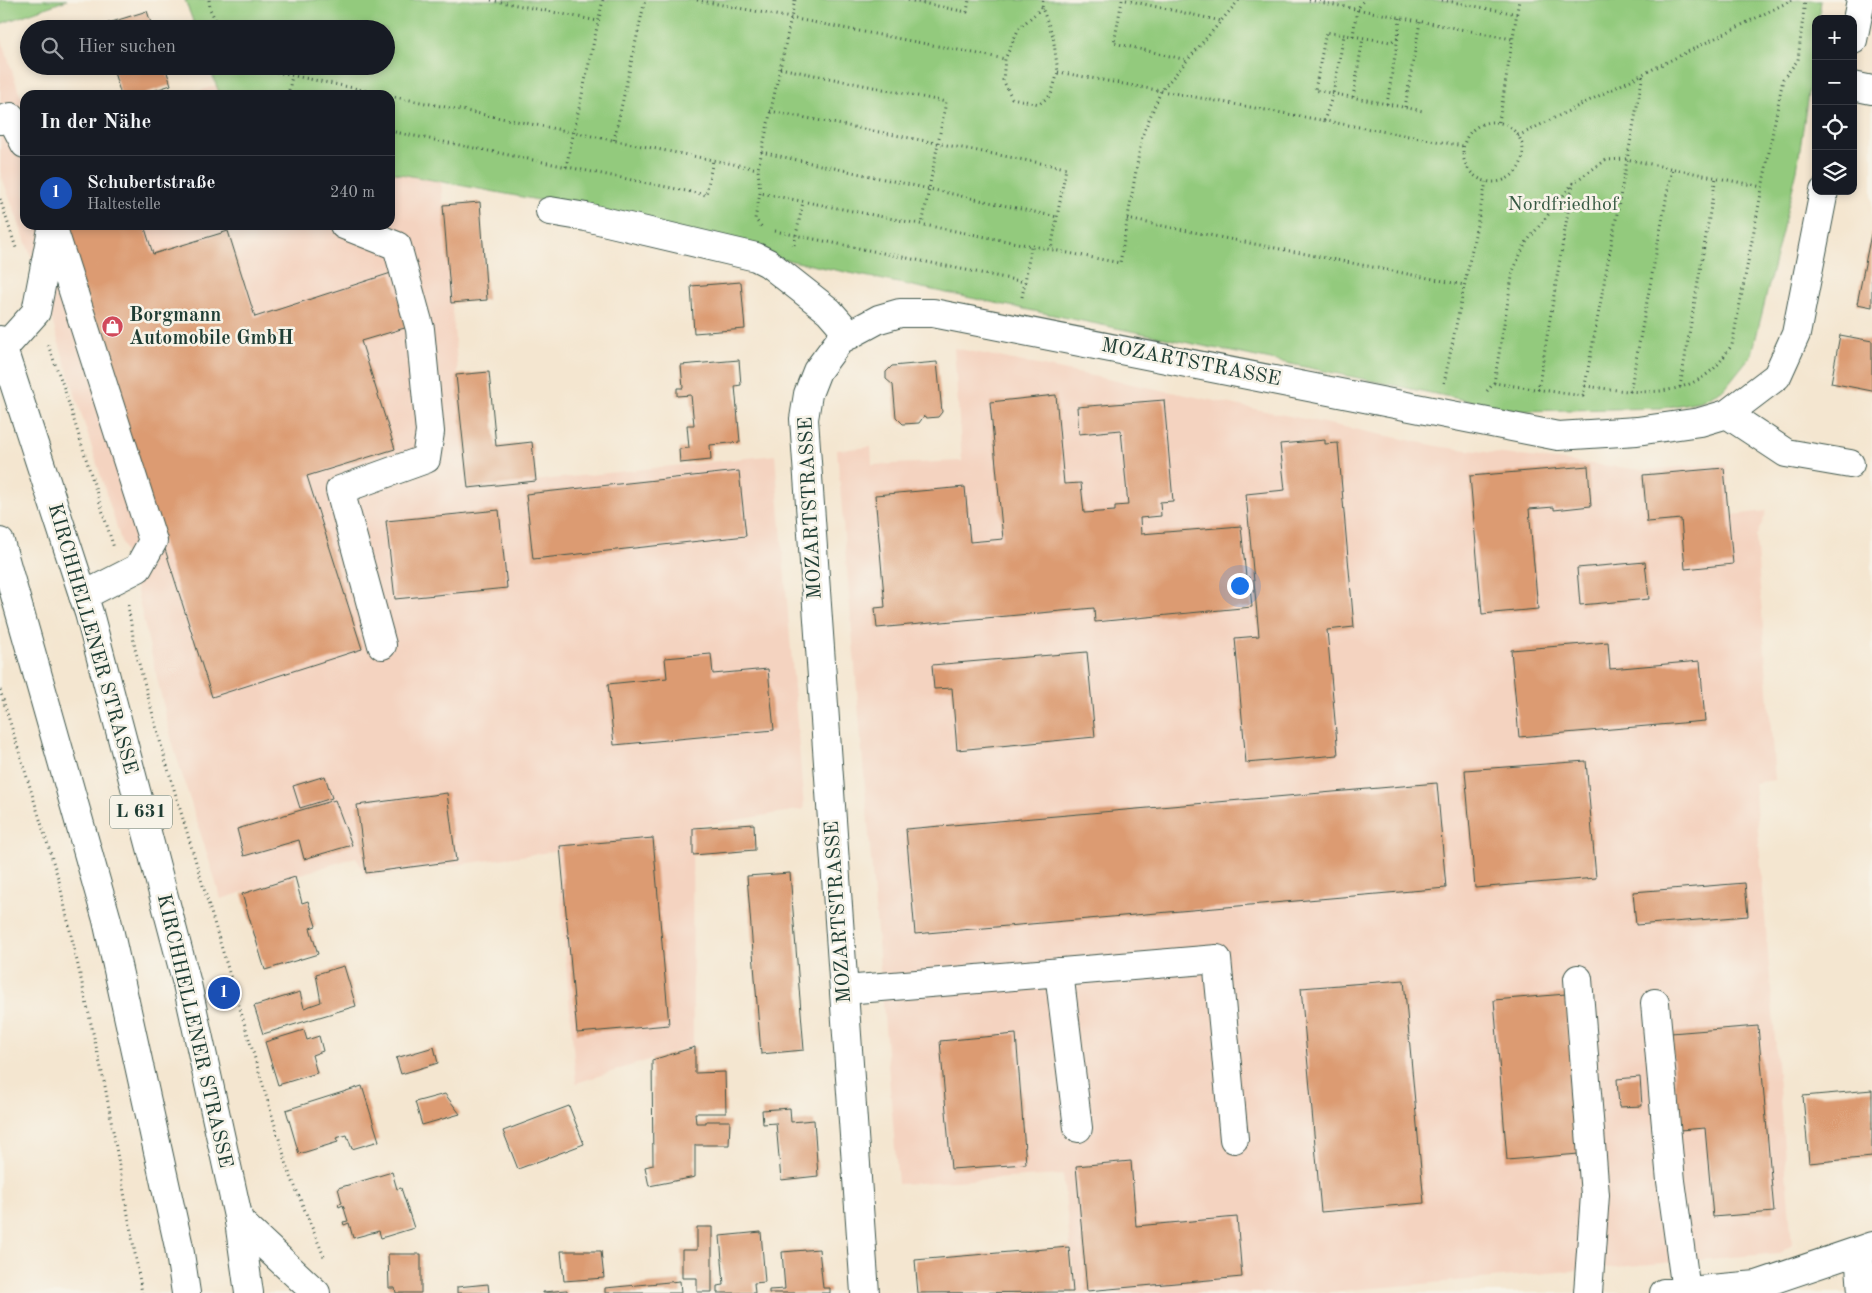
<!DOCTYPE html>
<html lang="de">
<head>
<meta charset="utf-8">
<style>
	:root { --surface:#171b24; --page:#242831; --text:#f1f3f6; --muted:#9ea1a6; --line:#363941; --accent:#7c3aed }
	body { margin:0; font-family:"Old Standard TT",serif; background:var(--page); color:var(--text) }
	.controls { position:absolute; right:15px; top:15px; display:grid; overflow:hidden; border-radius:10px; box-shadow:0 2px 8px #0003 }
	.controls button { width:45px; height:45px; display:grid; place-items:center; padding:0; border:0; border-bottom:1px solid var(--line); background:var(--surface); color:var(--text); font:25px sans-serif }
	.you { position:absolute; left:1239px; top:585px; width:18px; height:18px; margin:-12px; border:4px solid #fff; border-radius:50%; background:#1a73e8; box-shadow:0 0 0 8px #1a73e833 }
	.badge { display:grid; place-items:center; width:32px; height:32px; border-radius:50%; background:var(--accent); color:#fff; font-size:16px; font-weight:700 }
	.pin { position:absolute; translate:-50% -50%; border:2px solid #fff; box-shadow:0 1px 5px #0006 }
	.list { margin:0; padding:0; list-style:none }
	h2 { display:flex; justify-content:space-between; align-items:center; height:65px; margin:0; padding:0 20px; font-size:21px }
	h2 small { font-size:16px; font-weight:400; color:var(--muted) }
	.list li { display:grid; grid-template-columns:32px 1fr auto; gap:15px; align-items:center; box-sizing:border-box; height:75px; padding:0 20px; border-top:1px solid var(--line) }
	.list b { display:block; font-size:19px; white-space:nowrap }
	.list p { margin:0; font-size:16px; white-space:nowrap; color:var(--muted) }
	.list em { font-size:16px; font-style:normal; color:var(--muted) }
	.icon { flex:none; width:28px; height:28px; fill:none; stroke:currentColor; stroke-width:2; stroke-linecap:round; stroke-linejoin:round }
	.map { position:relative; flex:none; width:1872px; height:1293px; overflow:hidden }
	.search { position:absolute; background:var(--surface); box-shadow:0 2px 8px #0003; left:20px; top:20px; width:375px; height:55px; display:flex; align-items:center; gap:12px; box-sizing:border-box; padding:0 18px; border-radius:28px; color:var(--muted); font-size:19px }
	.panel { position:absolute; background:var(--surface); box-shadow:0 2px 8px #0003; left:20px; top:90px; width:375px; height:140px; border-radius:15px }
	.map>svg:first-child { display:block }
	.built { fill:#f4d3c0 }
	.green { fill:#93ca7d; stroke:#598458 }
	.building { fill:#dc9b72 }
	.lines { fill:none; stroke-linecap:round; stroke-linejoin:round }
	.minor-casing { stroke:#3f564b; stroke-width:30 }
	.major-casing { stroke:#3f564b; stroke-width:30 }
	.path { stroke:#3f564b; stroke-width:3; stroke-dasharray:1 4; stroke-linecap:butt }
	.minor { stroke:#fff; stroke-width:28 }
	.major { stroke:#fff; stroke-width:28 }
	.labels { text-anchor:middle; dominant-baseline:central; stroke-width:5; stroke-linejoin:round; paint-order:stroke }
	.shield { fill:#f7f3e8; stroke:#60746a; stroke-width:1 }
	.shield-label { font-size:19px; font-weight:bold; fill:#1f3d34 }
	.park-label { font-size:20px; fill:#365943; stroke:#f7f3e8 }
	.poi-label { font-size:20px; font-weight:bold; fill:#1f3d34; stroke:#f7f3e8; text-anchor:start }
	.street-label { font-size:20px; fill:#1f3d34; stroke:#f7f3e8 }
</style>
</head>
<body>
<div class="map">
<svg width="1872" height="1293" viewBox="0 0 1872 1293">
	<rect width="100%" height="100%" fill="#f7f3e8"/>
	<filter id="ink" filterUnits="userSpaceOnUse"><feTurbulence type="fractalNoise" baseFrequency=".02" numOctaves="2"/><feDisplacementMap in="SourceGraphic" scale="10" xChannelSelector="R" yChannelSelector="G"/><feConvolveMatrix kernelMatrix="1 2 1 2 8 2 1 2 1" color-interpolation-filters="sRGB"/></filter>
	<filter id="wash" filterUnits="userSpaceOnUse"><feTurbulence type="fractalNoise" baseFrequency=".0096" numOctaves="4" result="noise"/><feDisplacementMap in="SourceGraphic" scale="20" xChannelSelector="R" yChannelSelector="G"/><feGaussianBlur stdDeviation="1.12" result="paint"/><feColorMatrix in="noise" values="0 0 0 0 0 0 0 0 0 0 0 0 0 0 0 0 0 1.4 0 .05"/><feComposite in="paint" operator="in"/></filter>
	<g filter="url(#wash)">
		<rect width="100%" height="100%" fill="#f4e6d0"/>
		<path class="built" d="M0,35L20,95L25,99V225H390V172L441,182L468,488L775,455L804,809L692,827L693,1046L576,1083L557,851L366,877L356,857L221,899L172,742L136,588L35,267L0,172Z
			M216,85L220,95H190Z
			M954,348L1442,447L1644,470L1726,464L1732,515L1767,511L1756,537L1775,780L1754,783L1792,1245L1779,1253L1317,1293H1075L1063,1175L898,1184L837,450L871,447L872,465L962,461Z"/>
		<path class="green" d="M0,0H67L0,24Z
			M185,0H1821L1819,19H1816V38L1797,170L1752,354L1724,389L1701,401L1663,408L1518,411L758,254L612,214L390,172V95H220L209,66H386V29H196Z"/>
		<g id="blocks">
			<path class="building" d="M147,11L153,29H100L99,26Z
				M112,66H165L171,85L140,95H121Z
				M480,202L487,300L451,303L443,205Z
				M62,225H144L153,254L228,231L255,317L391,273L408,327L361,341L395,449L307,476L362,649L212,697Z
				M1871,234H1872V307L1857,304Z
				M741,282L745,329L694,333L691,286Z
				M1840,335L1872,341V391L1831,383Z
				M739,360L741,385L735,386L740,442L710,445L711,460L680,463L679,449L689,448L687,425H694L691,395L677,396V388H683L681,365Z
				M937,362L942,412L938,417L927,418L924,416L919,423L903,424L896,417L893,385L886,379V372L892,366Z
				M489,372L496,446L532,442L536,481L468,488L456,375Z
				M1056,395L1064,484L1081,483L1084,513L1115,511V506L1128,505L1121,430L1079,434L1077,407L1164,400L1173,501L1160,502L1161,516L1140,518L1141,534L1241,526L1246,577H1249L1252,607L1095,622L1094,608L877,628L875,608L885,607L875,495L965,487L970,542L1003,539L990,402Z
				M1325,440V444L1338,443L1354,627L1327,630L1338,755L1246,763L1235,638L1259,636L1246,494L1285,490L1280,444Z
				M1588,466L1591,506L1554,510V507L1529,509L1538,609L1482,614L1470,476Z
				M1724,468L1733,564L1685,569L1681,519L1647,522L1643,475Z
				M739,471L746,536L533,559L526,494Z
				M499,510L507,588L395,599L386,521Z
				M1645,562L1649,599L1580,605L1577,568Z
				M1608,642L1610,669L1700,661L1705,721L1519,737L1511,650Z
				M1087,652L1095,737L957,750L952,688L934,689L932,665Z
				M711,654L713,674L768,669L774,730L614,745L608,684L667,678L665,658Z
				M1586,761L1596,878L1475,888L1465,770Z
				M325,776L332,798L300,808L293,786Z
				M1437,783L1446,888L915,934L906,829Z
				M447,793L456,861L366,873L357,805Z
				M335,800L352,845L304,859L299,840L244,856L237,829Z
				M754,824L755,850L693,855V828Z
				M653,838L669,1025L577,1033L560,846Z
				M790,873L804,1050L761,1054L747,876Z
				M295,877L302,903L308,901L316,926L310,928L318,954L265,970L242,894Z
				M1745,883L1748,916L1636,925L1633,892Z
				M344,966L356,1006L263,1034L254,1006L300,992L304,1008L321,1002L316,974Z
				M1404,980L1424,1203L1321,1212L1301,988Z
				M1566,994L1579,1154L1507,1160L1494,1000Z
				M1758,1026L1774,1212L1713,1217L1705,1128L1679,1130L1671,1033Z
				M304,1030L307,1040L319,1036L323,1051L312,1055L317,1073L278,1085L265,1042Z
				M1016,1034L1026,1164L951,1169L940,1041Z
				M434,1047L438,1063L401,1074L396,1058Z
				M695,1047V1073L725,1072L726,1113H695L696,1123H706V1121H730L729,1145H695V1177L649,1186L645,1167L653,1165L652,1060Z
				M1640,1077L1642,1106L1619,1107L1617,1079Z
				M362,1086L379,1141L352,1149L347,1135L336,1138L338,1142L299,1154L286,1110Z
				M1872,1090V1157L1809,1163L1803,1096Z
				M445,1094L460,1114L422,1125L415,1102Z
				M569,1106L584,1144L518,1169L503,1131Z
				M790,1108L791,1122L814,1120L818,1176L781,1180L776,1123L763,1124L762,1110Z
				M1131,1161L1136,1226L1237,1217L1242,1277L1087,1291L1076,1166Z
				M392,1172L397,1189L401,1188L414,1228L381,1238L379,1231L353,1238L349,1223L344,1225L343,1222L348,1221L343,1205L339,1207L338,1204L342,1203L338,1188Z
				M697,1227H712V1292H697V1278H682V1250H697Z
				M761,1232L765,1282L754,1283L755,1293H717V1286L724,1285L720,1236Z
				M1069,1247L1073,1292L918,1293L915,1260Z
				M819,1249L823,1288H830V1293H769V1290L785,1289L782,1252Z
				M561,1251H601L604,1278L564,1281Z
				M388,1254H421V1293H396L395,1288H389Z
				M680,1281L681,1293H605V1288Z
				M488,1284L489,1293H457V1287Z
				M567,1290V1293H543V1292Z"/>
		</g>
	</g>
	<g filter="url(#ink)">
		<use href="#blocks" fill-opacity="0" stroke="#3f564b" stroke-width="1"/>
		<g class="lines">
			<defs>
				<path id="minor" d="M1853,40L1861,0
					M1853,86L1872,90
					M0,120L11,117L25,144
					M550,211L586,217L756,257L768,263L829,311L850,335
					M52,225L153,541L138,568L83,596
					M344,225L397,246L420,329L430,432L426,459L340,490L382,645
					M3,349L36,312L52,229
					M1727,414L1786,453L1850,464
					M1059,972L1078,1128
					M1578,979L1595,1195L1588,1293
					M845,990L1217,959L1234,1139
					M1655,1003L1671,1181L1686,1291
					M239,1221L316,1293
					M1859,1251L1862,1293
					M865,1293L804,419L808,394L817,371L840,340L879,319L900,313H933L1558,436L1637,431L1700,422L1727,414L1777,376L1796,334L1824,191
					M1664,1293L1757,1285L1872,1246"/>
				<path id="major" d="M0,340L89,613L187,984L239,1221L249,1293
					M0,542L107,920L179,1247L186,1293"/>
			</defs>
			<use href="#minor" class="minor-casing"/>
			<use href="#major" class="major-casing"/>
			<path class="path" d="M209,0L210,9L220,29
				M491,0L598,21
				M697,0L1005,59
				M795,0L758,169L760,193L1120,263L1142,136L1161,91L1239,0
				M908,0L967,12L969,0
				M1122,0L1114,43L1187,60
				M1126,0L1221,21
				M1309,0L1512,39
				M1442,0L1517,14
				M1042,8L1019,28L1005,59L1003,80L1012,98L1039,104L1051,95L1058,72L1053,36L1042,8L1043,0
				M1400,18L1398,37L1391,42L1326,32L1315,90L1423,111
				M1353,36C1355,25 1355,6 1365,0
				M263,66L271,71L387,95
				M780,68L946,102L922,225
				M1058,72L1463,146
				M288,95L292,76
				M390,96L758,169
				M1353,97L1363,38
				M1387,104L1398,37
				M1405,107L1420,22
				M770,111L1066,168L1051,250
				M1324,121L1333,94L1344,35
				M1463 152a30 30 0 1 1 60 0a30 30 0 1 1-60 0Z
				M1499,122L1519,0
				M390,131L706,195L713,160
				M1518,136L1792,0
				M614,140L645,0
				M761,152L1057,217
				M566,167L603,0
				M760,193L755,219L762,227
				M0,199L17,251
				M1127,219L1464,285
				M775,231L1025,282L1031,246
				M794,245L803,202
				M1022,297L1025,282
				M48,345L63,385L114,548
				M1444,383L1486,182
				M1494,383L1513,271L1525,244L1574,182L1606,160L1626,159L1762,187
				M1585,386C1627,391 1675,401 1711,371C1719,365 1726,353 1732,345L1783,79L1798,60L1805,0
				M1680,387L1716,177
				M1538,390L1573,182
				M1487,391L1494,383L1583,396L1643,74
				M1630,392L1672,168
				M128,605L135,649L165,759L289,1172L325,1259
				M0,690L59,881L105,1086L142,1293"/>
			<use href="#minor" class="minor"/>
			<use href="#major" class="major"/>
		</g>
	</g>
	<defs>
		<symbol id="shop-disc" viewBox="-11 -11 22 22"><circle r="9.5" fill="#d1495b" stroke="#f7f3e8"/><path d="M-5-2.5h2.3a2.7 3.5 0 0 1 5.4 0H5L5.5 6h-11ZM-1.5-2.5h3a1.5 2.3 0 0 0-3 0Z" fill="#fff"/></symbol>
	</defs>
	<g fill-rule="evenodd">
		<use href="#shop-disc" x="100" y="314" width="25" height="25"/>
	</g>
	<g class="labels">
		<rect class="shield" x="110" y="795.5" width="62" height="33" rx="4"/>
		<g class="shield-label">
			<text x="141" y="812">L 631</text>
		</g>
		<g class="park-label">
			<text x="1563" y="205">Nordfriedhof</text>
		</g>
		<g class="poi-label">
			<text x="129" y="316">Borgmann<tspan x="129" dy="23">Automobile GmbH</tspan></text>
		</g>
		<g class="street-label">
			<text transform="translate(1191 363) rotate(11)">MOZARTSTRASSE</text>
			<text transform="translate(811 508) rotate(-93)">MOZARTSTRASSE</text>
			<text transform="translate(92 639) rotate(74)">KIRCHHELLENER STRASSE</text>
			<text transform="translate(839 912) rotate(-94)">MOZARTSTRASSE</text>
			<text transform="translate(194 1031) rotate(77)">KIRCHHELLENER STRASSE</text>
		</g>
	</g>
</svg>
<div class="controls">
<button>+</button>
<button>−</button>
<button><svg class="icon" aria-label="locate" viewBox="0 0 24 24"><circle cx="12" cy="12" r="6"/><path d="M12 2v4M12 18v4M2 12h4M18 12h4"/></svg></button>
<button><svg class="icon" aria-label="layers" viewBox="0 0 24 24"><path d="M12 4l9 5-9 5-9-5zM3 14l9 5 9-5"/></svg></button>
</div>
<div class="you"></div>
<div class="pin badge" style="left:224px;top:993px;background:#1a4fb4">1</div>
<div class="search"><svg class="icon" aria-label="search" viewBox="0 0 24 24"><circle cx="10" cy="10" r="6"/><path d="M15 15l6 6"/></svg>Hier suchen</div>
<section class="panel">
<h2>In der Nähe<small></small></h2>
<ul class="list">
<li><span class="badge" style="background:#1a4fb4">1</span><div><b>Schubertstraße</b><p>Haltestelle</p></div><em>240 m</em></li>
</ul>
</section>
</div>
</body>
</html>
